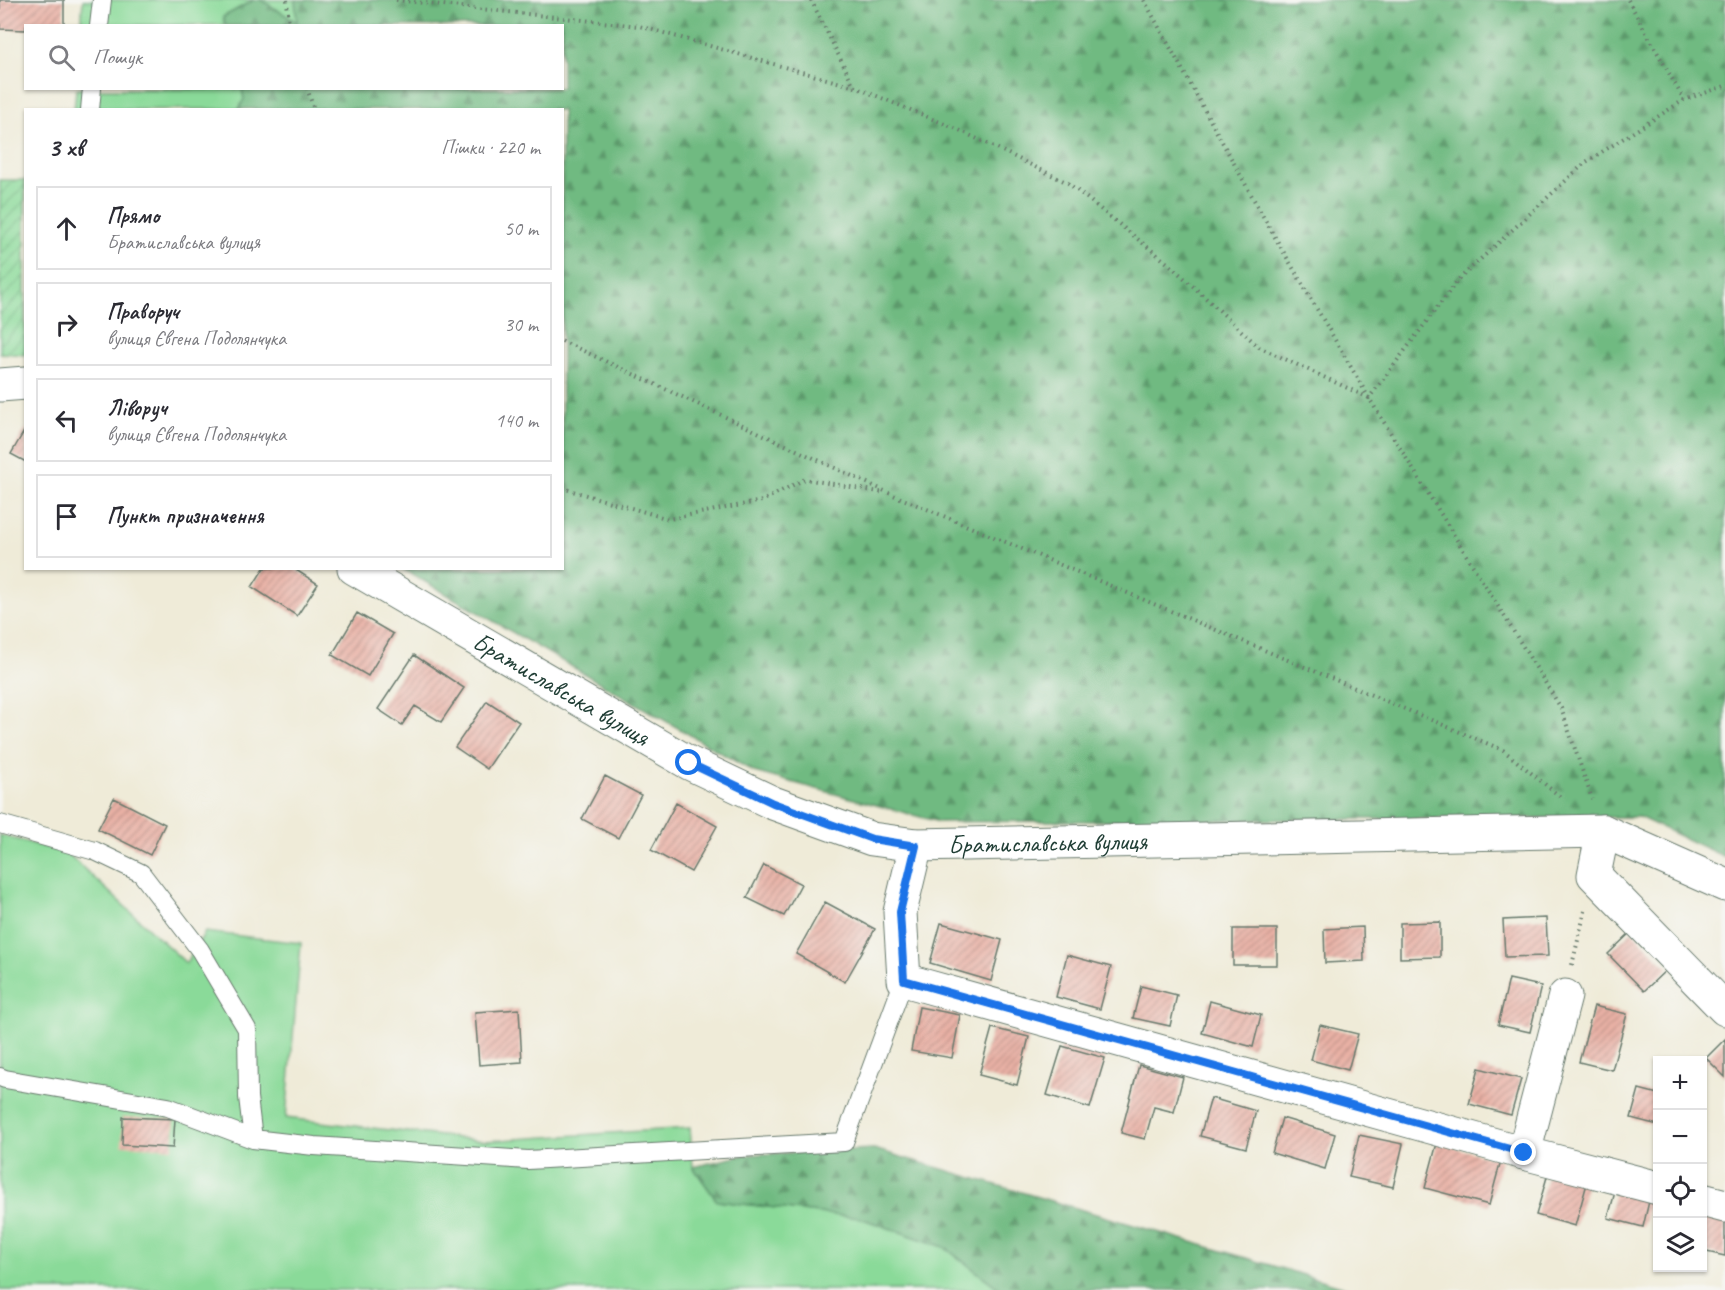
<!DOCTYPE html>
<html lang="uk">
<head>
<meta charset="utf-8">
<style>
	:root { --surface:#fff; --page:#f7f7f7; --text:#2b2b33; --muted:#7c7c81; --line:#e1e1e2 }
	body { margin:0; font-family:Caveat,sans-serif; background:var(--page); color:var(--text) }
	.controls { position:absolute; right:18px; bottom:18px; display:grid; overflow:hidden; border-radius:0px; box-shadow:0 2px 4px #0004 }
	.controls button { width:54px; height:54px; display:grid; place-items:center; padding:0; border:0; border-bottom:2px solid var(--line); background:var(--surface); color:var(--text); font:30px sans-serif }
	.stop { position:absolute; width:18px; height:18px; margin:-14px; border:4px solid #1a73e8; border-radius:50%; background:#fff }
	.stop.end { background:#1a73e8; border-color:#fff; box-shadow:0 2px 6px #0008 }
	.list { margin:0; padding:0; list-style:none }
	h2 { display:flex; justify-content:space-between; align-items:center; height:78px; margin:0; padding:0 24px; font-size:26px }
	h2 small { font-size:20px; font-weight:400; color:var(--muted) }
	.list li { display:grid; grid-template-columns:39px 1fr auto; gap:18px; align-items:center; box-sizing:border-box; height:84px; margin:0 12px 12px; padding:0 12px; border:2px solid var(--line); border-radius:0px }
	.list b { display:block; font-size:22px; white-space:nowrap }
	.list p { margin:0; font-size:20px; white-space:nowrap; color:var(--muted) }
	.list em { font-size:20px; font-style:normal; color:var(--muted) }
	.icon { flex:none; width:33px; height:33px; fill:none; stroke:currentColor; stroke-width:2; stroke-linecap:round; stroke-linejoin:round }
	.map { position:relative; flex:none; width:1725px; height:1290px; overflow:hidden }
	.search { position:absolute; background:var(--surface); box-shadow:0 2px 4px #0004; left:24px; top:24px; width:540px; height:66px; display:flex; align-items:center; gap:15px; box-sizing:border-box; padding:0 21px; border-radius:0px; color:var(--muted); font-size:22px }
	.panel { position:absolute; background:var(--surface); box-shadow:0 2px 4px #0004; left:24px; top:108px; width:540px; height:462px; border-radius:0px }
	.map>svg:first-child { display:block }
	.green { fill:#8ada99; stroke:#548c66; stroke-width:1.5 }
	.forest { fill:url(#forest-firs); stroke:#477c5a; stroke-width:1.5 }
	.garden { fill:url(#garden-furrows); stroke:#548c66; stroke-width:1.5 }
	.building { fill:url(#building-hatch) }
	.lines { fill:none; stroke-linecap:round; stroke-linejoin:round }
	.service-casing { stroke:#687a6d; stroke-width:20 }
	.minor-casing { stroke:#687a6d; stroke-width:35 }
	.path { stroke:#687a6d; stroke-width:4; stroke-dasharray:1.5 4.5; stroke-linecap:butt }
	.service { stroke:#fff; stroke-width:18 }
	.minor { stroke:#fff; stroke-width:33 }
	.route { stroke:#1a73e8; stroke-width:8 }
	.labels { text-anchor:middle; dominant-baseline:central; stroke-width:6; stroke-linejoin:round; paint-order:stroke }
	.street-label { font-size:26px; fill:#1f3d34; stroke:#f6f6f2 }
</style>
</head>
<body>
<div class="map">
<svg width="1725" height="1290" viewBox="0 0 1725 1290">
	<defs>
		<pattern id="forest-firs" width="22" height="20" patternUnits="userSpaceOnUse" patternTransform="scale(1.5)"><rect width="22" height="20" fill="#6fba81"/><path d="M5 1l3.5 6h-7zM16 11l3.5 6h-7z" fill="#5b986a"/></pattern>
		<pattern id="garden-furrows" width="10" height="10" patternUnits="userSpaceOnUse" patternTransform="scale(1.5)"><rect width="10" height="10" fill="#8ada99"/><path d="M-1 1l2-2M0 10L10 0M9 11l2-2" fill="none" stroke="#70b27e"/></pattern>
		<pattern id="building-hatch" width="6" height="6" patternUnits="userSpaceOnUse" patternTransform="scale(1.5)"><rect width="6" height="6" fill="#e9b1a5"/><path d="M-1 1l2-2M0 6l6-6M5 7l2-2" fill="none" stroke="#bc9187"/></pattern>
	</defs>
	<rect width="100%" height="100%" fill="#f6f6f2"/>
	<filter id="ink" filterUnits="userSpaceOnUse"><feTurbulence type="fractalNoise" baseFrequency=".0167" numOctaves="2"/><feDisplacementMap in="SourceGraphic" scale="12" xChannelSelector="R" yChannelSelector="G"/><feConvolveMatrix kernelMatrix="1 2 1 2 8 2 1 2 1" color-interpolation-filters="sRGB"/></filter>
	<filter id="wash" filterUnits="userSpaceOnUse"><feTurbulence type="fractalNoise" baseFrequency=".008" numOctaves="4" result="noise"/><feDisplacementMap in="SourceGraphic" scale="24" xChannelSelector="R" yChannelSelector="G"/><feGaussianBlur stdDeviation="1.35" result="paint"/><feColorMatrix in="noise" values="0 0 0 0 0 0 0 0 0 0 0 0 0 0 0 0 0 1.4 0 .05"/><feComposite in="paint" operator="in"/></filter>
	<g filter="url(#wash)">
		<rect width="100%" height="100%" fill="#efebd8"/>
		<path class="green" d="M83,0H254L223,17L225,25L81,26Z
			M261,0H295L298,23Z
			M76,89H242L244,99L239,109L74,110Z
			M0,835L67,853L186,963L205,932L301,943L286,1118L485,1141L690,1128L693,1167L717,1201L860,1218L944,1247L1001,1290H0Z"/>
		<path class="forest" d="M254,0H261L297,22L295,0H1725V857L1639,817L939,822L754,772L403,569L562,568V110L239,109L244,99L242,89L562,88V26H225L223,17Z
			M874,1149L1355,1290H1001L944,1247L860,1218L717,1201L693,1167L744,1155Z"/>
		<path class="garden" d="M0,180H25V355L0,353Z"/>
		<g id="blocks">
			<path class="building" d="M0,0H64V26H26V30L0,29Z
				M26,428V462L11,454Z
				M264,568H293L318,584L297,616L252,587Z
				M357,613L393,634L368,676L332,655Z
				M414,655L464,688L441,722L415,706L402,725L378,709Z
				M487,701L519,722L487,769L455,747Z
				M605,776L641,795L618,838L582,819Z
				M114,798L165,824L150,855L98,829Z
				M676,803L717,826L691,872L651,850Z
				M764,865L801,884L784,916L747,898Z
				M825,902L875,929L845,982L796,954Z
				M1546,918L1548,956L1505,957L1503,920Z
				M1440,922V957L1400,958V923Z
				M941,923L1002,940L991,981L930,963Z
				M1363,927L1364,961L1325,963L1324,929Z
				M1233,929H1277V965H1233Z
				M1632,931L1668,968L1644,991L1608,954Z
				M1067,955L1111,967L1100,1009L1056,997Z
				M1509,979L1541,986L1530,1032L1498,1025Z
				M1141,986L1177,995L1170,1026L1133,1018Z
				M1210,1001L1261,1015L1253,1047L1202,1033Z
				M1594,1006L1627,1014L1612,1070L1579,1062Z
				M919,1007L960,1015L952,1058L911,1051Z
				M519,1009L522,1062L479,1065L475,1012Z
				M1320,1025L1358,1034L1348,1070L1311,1060Z
				M992,1028L1029,1037L1017,1085L979,1075Z
				M1725,1039V1077L1706,1058Z
				M1062,1046L1105,1058L1090,1108L1047,1095Z
				M1139,1065L1183,1077L1174,1112L1154,1107L1145,1139L1121,1133Z
				M1479,1068L1521,1079L1511,1115L1469,1104Z
				M1639,1089L1658,1094V1125L1631,1118Z
				M1211,1098L1256,1111L1246,1148L1200,1136Z
				M123,1117L175,1119L173,1148L122,1145Z
				M1282,1118L1335,1134L1325,1169L1272,1153Z
				M1359,1135L1403,1144L1393,1187L1349,1177Z
				M1437,1143L1501,1160L1489,1205L1425,1188Z
				M1549,1170L1588,1180L1575,1226L1536,1215Z
				M1616,1188L1650,1197L1643,1227L1608,1218Z
				M1702,1213L1725,1219V1256L1702,1251Z"/>
		</g>
	</g>
	<g filter="url(#ink)">
		<use href="#blocks" fill-opacity="0" stroke="#687a6d" stroke-width="1.5"/>
		<g class="lines">
			<defs>
				<path id="service" d="M99,26L102,0
					M90,110L92,88
					M0,824L95,851L141,873L200,950L247,1029L248,1097L253,1139L314,1146L528,1160L844,1142L904,980
					M0,1077L5,1079L168,1107L253,1139"/>
				<g id="minor">
					<path d="M0,385L26,383"/>
					<path id="s1" d="M354,568L689,763L773,803L872,839L916,845L1603,831L1725,885"/>
					<path d="M1603,831L1594,875L1725,1009"/>
					<path d="M916,845L900,912L904,980L1524,1153L1658,1188"/>
					<path d="M1524,1153L1565,996"/>
					<path d="M1702,1200L1725,1206"/>
				</g>
			</defs>
			<use href="#service" class="service-casing"/>
			<use href="#minor" class="minor-casing"/>
			<path class="path" d="M287,0L289,26
				M396,0L639,26L855,87L959,130L1068,183L1170,265L1259,347L1369,398L1561,708L1592,799
				M811,0L854,86
				M1144,0L1269,227L1369,398L1458,280L1586,162L1684,100L1725,86
				M1628,0L1684,100
				M307,88L314,110
				M562,341L891,494L1503,750L1563,799
				M562,488L669,519L762,501L805,479L885,493
				M1572,965L1585,911"/>
			<use href="#service" class="service"/>
			<use href="#minor" class="minor"/>
		</g>
	</g>
	<g class="lines" filter="url(#ink)">
		<path class="route" d="M689,763L773,803L872,839L916,846L900,912L904,980L1524,1153"/>
	</g>
	<g class="labels">
		<g class="street-label">
			<text stroke="none"><textPath href="#s1" startOffset="240">Братиславська вулиця</textPath></text>
			<text stroke="none"><textPath href="#s1" startOffset="762">Братиславська вулиця</textPath></text>
		</g>
	</g>
</svg>
<div class="controls">
<button>+</button>
<button>−</button>
<button><svg class="icon" aria-label="locate" viewBox="0 0 24 24"><circle cx="12" cy="12" r="6"/><path d="M12 2v4M12 18v4M2 12h4M18 12h4"/></svg></button>
<button><svg class="icon" aria-label="layers" viewBox="0 0 24 24"><path d="M12 4l9 5-9 5-9-5zM3 14l9 5 9-5"/></svg></button>
</div>
<div class="stop" style="left:689px;top:763px"></div>
<div class="stop end" style="left:1524px;top:1153px"></div>
<div class="search"><svg class="icon" aria-label="search" viewBox="0 0 24 24"><circle cx="10" cy="10" r="6"/><path d="M15 15l6 6"/></svg>Пошук</div>
<section class="panel">
<h2>3 хв<small>Пішки · 220 m</small></h2>
<ul class="list">
<li><svg class="icon" aria-label="ahead" viewBox="0 0 24 24"><path d="M12 20V5M6 11l6-6 6 6"/></svg><div><b>Прямо</b><p>Братиславська вулиця</p></div><em>50 m</em></li>
<li><svg class="icon" aria-label="right" viewBox="0 0 24 24"><path d="M7 20v-9h11M14 6l5 5-5 5"/></svg><div><b>Праворуч</b><p>вулиця Євгена Подолянчука</p></div><em>30 m</em></li>
<li><svg class="icon" aria-label="left" viewBox="0 0 24 24"><path d="M17 20v-9H6M10 6l-5 5 5 5"/></svg><div><b>Ліворуч</b><p>вулиця Євгена Подолянчука</p></div><em>140 m</em></li>
<li><svg class="icon" aria-label="arrive" viewBox="0 0 24 24"><path d="M6 21V4h12l-3 4 3 4H6"/></svg><div><b>Пункт призначення</b></div></li>
</ul>
</section>
</div>
</body>
</html>
